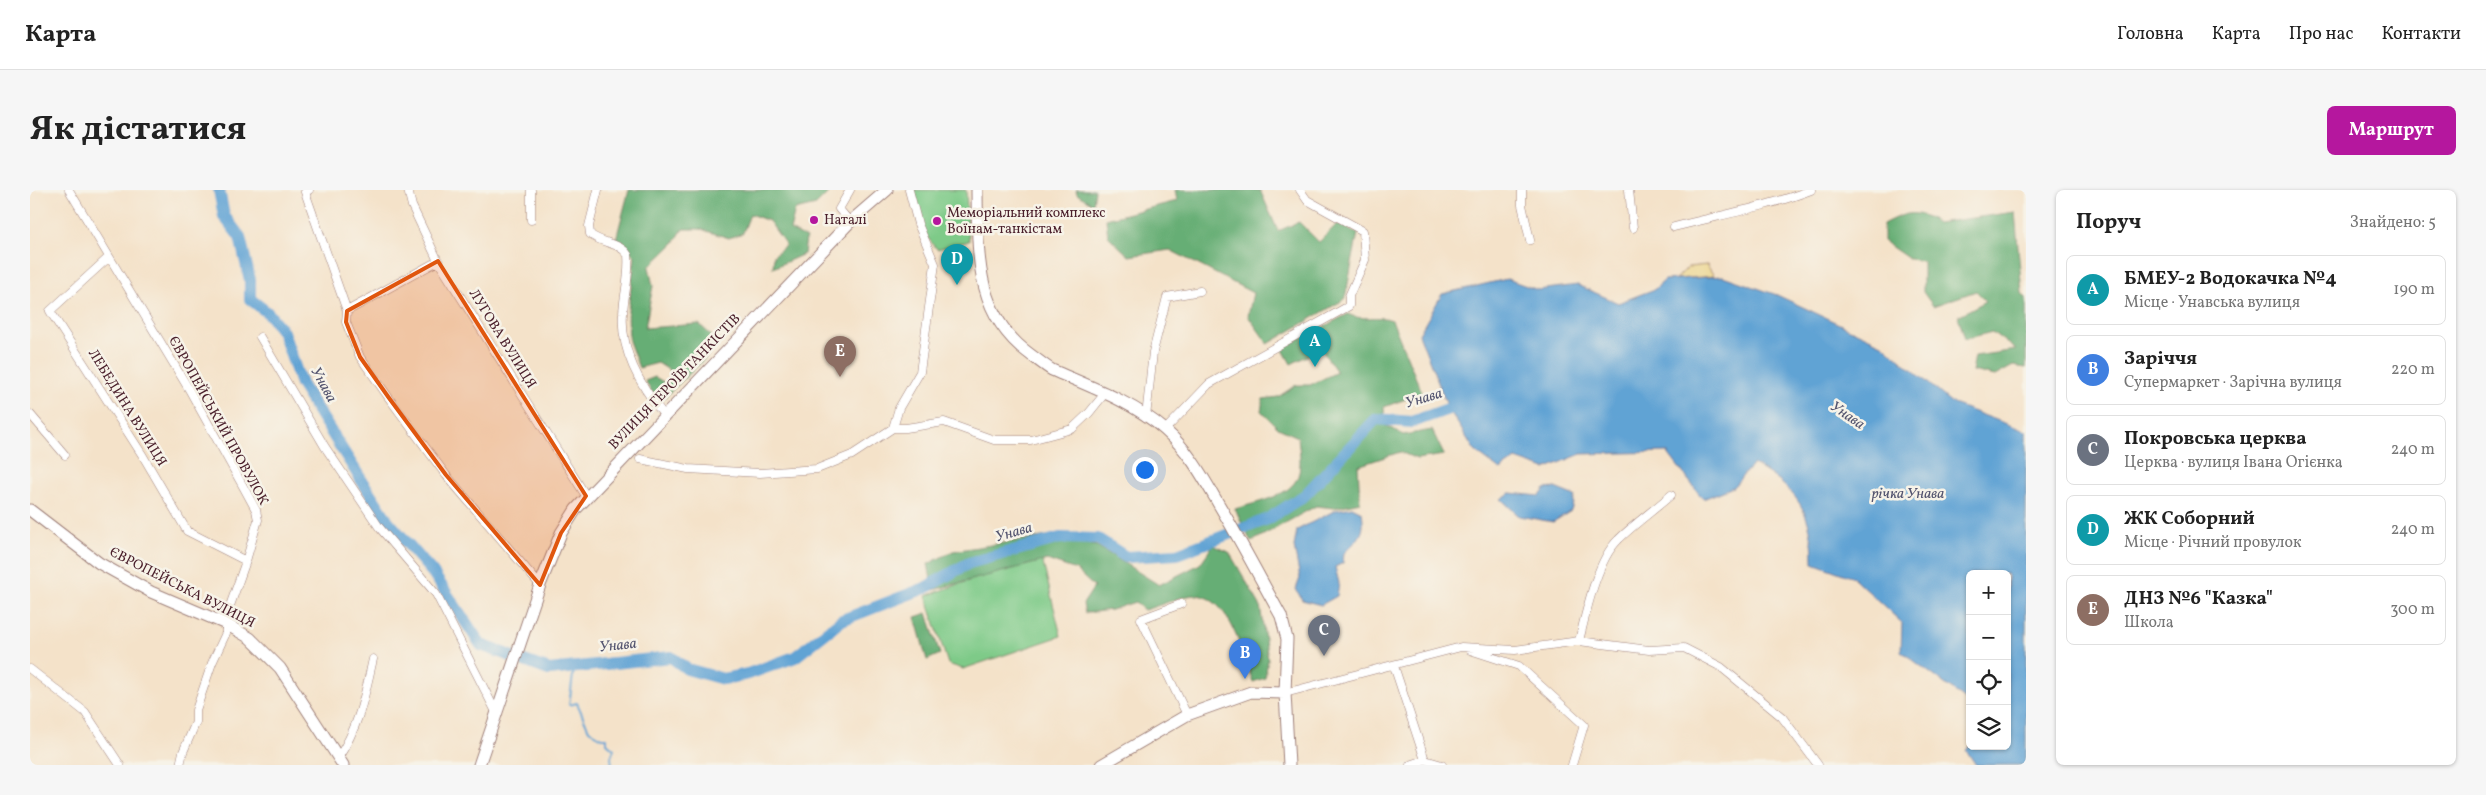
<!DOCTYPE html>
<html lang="uk">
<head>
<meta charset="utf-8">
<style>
	:root { --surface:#fff; --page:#f6f6f6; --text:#222; --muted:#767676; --line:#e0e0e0; --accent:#b5179e }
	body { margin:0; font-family:Vollkorn,serif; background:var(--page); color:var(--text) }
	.controls { position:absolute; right:15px; bottom:15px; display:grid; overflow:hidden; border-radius:8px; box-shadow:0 1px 4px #0004 }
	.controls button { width:45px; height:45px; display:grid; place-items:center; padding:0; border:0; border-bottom:1px solid var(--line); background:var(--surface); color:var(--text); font:25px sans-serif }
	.you { position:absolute; left:1114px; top:279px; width:18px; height:18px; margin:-12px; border:4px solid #fff; border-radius:50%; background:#1a73e8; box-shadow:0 0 0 8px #1a73e833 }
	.badge { display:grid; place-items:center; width:32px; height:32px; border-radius:50%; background:var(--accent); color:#fff; font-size:16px; font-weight:700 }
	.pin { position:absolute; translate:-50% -41px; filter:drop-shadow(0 1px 2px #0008) }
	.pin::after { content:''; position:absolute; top:26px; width:18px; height:15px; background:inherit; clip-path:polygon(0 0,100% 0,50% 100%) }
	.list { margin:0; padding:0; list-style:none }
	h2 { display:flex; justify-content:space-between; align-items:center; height:65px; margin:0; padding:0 20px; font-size:21px }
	h2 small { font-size:16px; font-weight:400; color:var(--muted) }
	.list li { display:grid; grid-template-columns:32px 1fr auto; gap:15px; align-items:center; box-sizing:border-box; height:70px; margin:0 10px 10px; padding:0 10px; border:1px solid var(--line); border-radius:8px }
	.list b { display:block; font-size:19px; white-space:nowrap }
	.list p { margin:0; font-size:16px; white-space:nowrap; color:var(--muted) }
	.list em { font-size:16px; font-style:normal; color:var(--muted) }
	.icon { flex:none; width:28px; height:28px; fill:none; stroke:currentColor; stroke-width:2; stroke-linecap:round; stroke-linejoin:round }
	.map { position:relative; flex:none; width:1996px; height:575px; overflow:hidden; border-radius:8px }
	header { display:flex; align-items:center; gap:30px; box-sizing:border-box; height:70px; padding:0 25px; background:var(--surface); border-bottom:1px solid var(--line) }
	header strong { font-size:24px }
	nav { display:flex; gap:28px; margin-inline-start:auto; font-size:18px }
	.intro { display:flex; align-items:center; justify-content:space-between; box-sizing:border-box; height:120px; padding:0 30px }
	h1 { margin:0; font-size:35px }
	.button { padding:12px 22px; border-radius:8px; background:var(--accent); color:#fff; font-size:18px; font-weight:700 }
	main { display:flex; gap:30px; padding:0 30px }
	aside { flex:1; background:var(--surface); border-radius:8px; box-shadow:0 1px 4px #0004 }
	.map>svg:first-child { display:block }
	.green { fill:#7eca88; stroke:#64745a }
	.forest { fill:#66ae74; stroke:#586650 }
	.sand { fill:#eeda9e; stroke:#9c7c64 }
	.water { fill:#60a3d4; stroke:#556180 }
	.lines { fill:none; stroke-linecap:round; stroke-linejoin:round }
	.stream { stroke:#60a3d4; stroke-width:2 }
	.river { stroke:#60a3d4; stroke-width:12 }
	.street-casing { stroke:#9f807a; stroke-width:9 }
	.secondary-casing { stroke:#9f807a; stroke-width:13 }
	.street { stroke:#fff; stroke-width:8 }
	.secondary { stroke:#fff; stroke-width:11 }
	.marked { fill:#e0560e; fill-opacity:0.2; stroke:#e0560e; stroke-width:4; stroke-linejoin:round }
	.poi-dot { fill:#b5179e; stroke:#f7f3e8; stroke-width:2 }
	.labels { text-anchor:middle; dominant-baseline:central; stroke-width:5; stroke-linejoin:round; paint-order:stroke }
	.poi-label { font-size:14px; fill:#4a1f2b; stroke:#f7f3e8; text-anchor:start }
	.street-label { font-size:14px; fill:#4a1f2b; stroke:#f7f3e8 }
	.water-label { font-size:15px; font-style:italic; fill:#53546f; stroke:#f7f3e8 }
</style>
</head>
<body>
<header>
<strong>Карта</strong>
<nav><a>Головна</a><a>Карта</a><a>Про нас</a><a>Контакти</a></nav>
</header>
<div class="intro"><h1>Як дістатися</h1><a class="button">Маршрут</a></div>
<main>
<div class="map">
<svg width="1996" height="575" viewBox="0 0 1996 575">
	<rect width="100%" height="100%" fill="#f7f3e8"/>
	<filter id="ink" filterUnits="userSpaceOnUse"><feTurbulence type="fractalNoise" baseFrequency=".02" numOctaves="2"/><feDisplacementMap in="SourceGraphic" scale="10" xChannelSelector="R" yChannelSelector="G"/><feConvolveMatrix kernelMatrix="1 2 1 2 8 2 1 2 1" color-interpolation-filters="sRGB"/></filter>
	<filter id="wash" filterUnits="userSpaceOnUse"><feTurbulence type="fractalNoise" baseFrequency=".0096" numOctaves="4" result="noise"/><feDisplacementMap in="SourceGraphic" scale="20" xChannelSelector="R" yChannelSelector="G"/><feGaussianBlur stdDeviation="1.12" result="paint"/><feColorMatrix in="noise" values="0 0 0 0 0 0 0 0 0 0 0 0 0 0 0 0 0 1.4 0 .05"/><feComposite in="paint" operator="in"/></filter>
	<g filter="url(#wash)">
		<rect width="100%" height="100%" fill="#f4e2c9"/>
		<path class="green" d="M883,0H936L939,51L907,59L896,46Z
			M1011,365L1031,446L933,479L918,474L896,406Z"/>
		<path class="forest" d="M599,0H801L786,15L765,20L760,40L776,48L774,64L743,78L744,65L756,55L739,31L720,24L713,43L699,48L670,39H653L644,53L619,77L623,96L615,138L669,134L686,150L676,168L629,213L615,191L625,187L637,194L645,184L628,173L609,178L599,151L598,121L605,66L586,49Z
			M1046,0H1065L1063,14L1047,4Z
			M1145,0H1230L1248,41L1269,32L1289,52L1307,34L1328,43L1315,109L1238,154L1218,126L1223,103L1140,60L1099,66L1078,46L1076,29L1147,11Z
			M1985,22L1992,103L1996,108V178L1983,176L1965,186L1942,181L1945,166L1986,160L1962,142L1935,149L1928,126L1956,111L1946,101L1903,116L1893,102V71L1879,69L1853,51V34C1874,23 1886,18 1907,33Z
			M1318,124C1332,132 1347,124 1362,130L1392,203L1354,217L1355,235L1373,245L1402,240L1414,265L1387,269L1370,262L1328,276L1330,312L1304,318L1286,316L1221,352L1205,319C1223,313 1261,307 1268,286C1272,273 1269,259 1268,247L1248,238L1231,221L1233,209L1248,207L1266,195H1280L1307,182L1291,159L1261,174L1252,158Z
			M1018,346L1067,356L1129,395L1170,374L1183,355L1199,362L1230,415L1238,470L1235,488L1223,492C1213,465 1201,409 1167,405C1155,404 1127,417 1114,420L1105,412L1081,420L1055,423L1053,414L1064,397L1046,380L1017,370L903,400L898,374L923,361Z
			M897,423L910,464L897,470L885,427Z"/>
		<path class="sand" d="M1677,75L1684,86L1646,89L1658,77Z"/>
		<path class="water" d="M1693,86L1747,105L1852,154L1923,214L1996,241V575H1946L1936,560L1940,556H1977V384H1940V513L1871,461L1872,433L1824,388L1783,373C1783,321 1767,299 1723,274L1703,297L1673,309L1637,262L1551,264L1515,279L1486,269L1470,280L1445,261L1418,218L1389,144L1412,104L1477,89L1508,100L1548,95L1588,113L1625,99L1635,90Z
			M1525,298L1545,306L1541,321L1523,332L1489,326L1471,309L1480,303L1510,306L1515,299Z
			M1322,317L1332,322C1336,345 1329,348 1314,363L1313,373L1305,377L1309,393L1307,406L1291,415L1272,410L1266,399L1270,388L1264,357L1267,340L1306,320Z"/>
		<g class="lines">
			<path class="stream" d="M544,478L539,515L547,513L559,540L572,548H577V553L584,559L581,567L582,575"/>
			<path class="river" d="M189,0L194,26L210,47L220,90V109L238,123L253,142L271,194L332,291L358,331L403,383L451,455L519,480L641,467L657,479L693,489L718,484L765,467L812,430L895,398L939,373L1030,348L1068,349L1096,367L1147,364L1238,329L1275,305L1346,229L1382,232L1432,214"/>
		</g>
	</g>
	<g filter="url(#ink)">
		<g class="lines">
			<defs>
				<path id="street" d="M39,0L160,201L214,298L226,320L228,330L216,371L196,427V443L182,473L166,520V532L153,562L150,575
					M279,0L275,2L317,121L316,132L330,167L359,208L416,285L510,395
					M378,0L382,16L408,71L556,306
					M568,0L559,36L560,44C571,54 590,52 598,65C600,85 594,103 593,123C590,160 611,197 634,225
					M1492,0V15L1500,50
					M1599,0L1603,38
					M501,30V0
					M820,32L809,19L820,0
					M1644,37C1690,25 1737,17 1781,0
					M78,68L20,121L113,266L157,341L216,371
					M317,121L408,71
					M230,147L295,257L349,337L406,404L467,524
					M0,224L35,265
					M1116,227L1123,162L1137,107L1170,101
					M863,238L869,218L890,182L905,74L888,34L879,0
					M1135,240L1179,194L1319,116V106L1335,70L1333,41L1277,10L1270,0
					M610,269L658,279L730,283L787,279L822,265L863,238H876L914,232L964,250H1001L1042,239L1059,223L1076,202
					M1151,414L1111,429L1157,525
					M1549,451C1556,423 1567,370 1588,350C1604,334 1624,320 1641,305
					M1440,460L1489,476L1554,535L1542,575
					M1364,476L1395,570L1412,575
					M0,479L55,522L90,575
					M1255,503L1431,457L1485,460L1549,451L1619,460L1654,458L1691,477L1752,527L1788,575
					M308,568C329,537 335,504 343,469
					M1380,575L1395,570"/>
				<path id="secondary" d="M947,0C948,63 944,124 1001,165C1008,170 1015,176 1022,180C1061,197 1103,212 1135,240C1159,261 1173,287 1188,313C1210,350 1230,388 1251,426L1257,449L1255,503L1259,575
					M0,320L69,373L121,402L196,434L220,448L250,478L313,575
					M449,575L510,395L531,343L546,319L820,32L857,0
					M1071,575L1157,525L1221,502L1255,503"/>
			</defs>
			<use href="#street" class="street-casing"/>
			<use href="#secondary" class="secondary-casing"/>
			<use href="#street" class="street"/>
			<use href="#secondary" class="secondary"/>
		</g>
	</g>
	<path class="marked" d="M408,71L556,306L531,343L510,395L416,285L359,208L330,167L316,132L317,121Z"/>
	<g class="poi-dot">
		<circle cx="784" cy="30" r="5"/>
		<circle cx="907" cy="31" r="5"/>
	</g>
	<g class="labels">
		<g class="poi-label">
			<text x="917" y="23">Меморіальний комплекс<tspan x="917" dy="16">Воїнам-танкістам</tspan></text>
			<text x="794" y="30">Наталі</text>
		</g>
		<g class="street-label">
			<text transform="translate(472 149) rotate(58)">ЛУГОВА ВУЛИЦЯ</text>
			<text transform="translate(645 192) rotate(-46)">ВУЛИЦЯ ГЕРОЇВ ТАНКІСТІВ</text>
			<text transform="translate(97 218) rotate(58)">ЛЕБЕДИНА ВУЛИЦЯ</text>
			<text transform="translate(188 231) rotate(61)">ЄВРОПЕЙСЬКИЙ ПРОВУЛОК</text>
			<text transform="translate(152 398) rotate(27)">ЄВРОПЕЙСЬКА ВУЛИЦЯ</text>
		</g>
		<g class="water-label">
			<text transform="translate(293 195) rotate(61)">Унава</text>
			<text transform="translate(1394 209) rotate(-17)">Унава</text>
			<text transform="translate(1817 226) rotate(34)">Унава</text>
			<text x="1878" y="304">річка Унава</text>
			<text transform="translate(984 343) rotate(-16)">Унава</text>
			<text transform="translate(588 456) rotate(-6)">Унава</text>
		</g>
	</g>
</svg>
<div class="controls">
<button>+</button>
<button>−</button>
<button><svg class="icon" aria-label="locate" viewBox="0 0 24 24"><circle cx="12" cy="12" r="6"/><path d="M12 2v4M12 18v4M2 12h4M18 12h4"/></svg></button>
<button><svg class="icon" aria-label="layers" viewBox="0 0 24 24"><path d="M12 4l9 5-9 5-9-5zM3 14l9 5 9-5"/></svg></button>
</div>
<div class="you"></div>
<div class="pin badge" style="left:1285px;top:177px;background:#0f9aa8">A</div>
<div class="pin badge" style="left:1215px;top:489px;background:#3f7fe0">B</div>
<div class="pin badge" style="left:1294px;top:466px;background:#6b7280">C</div>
<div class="pin badge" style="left:927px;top:95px;background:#0f9aa8">D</div>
<div class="pin badge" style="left:810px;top:187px;background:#8d6e63">E</div>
</div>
<aside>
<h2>Поруч<small>Знайдено: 5</small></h2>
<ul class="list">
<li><span class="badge" style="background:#0f9aa8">A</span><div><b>БМЕУ-2 Водокачка №4</b><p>Місце · Унавська вулиця</p></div><em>190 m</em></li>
<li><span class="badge" style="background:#3f7fe0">B</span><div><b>Заріччя</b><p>Супермаркет · Зарічна вулиця</p></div><em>220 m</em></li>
<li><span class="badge" style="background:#6b7280">C</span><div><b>Покровська церква</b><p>Церква · вулиця Івана Огієнка</p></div><em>240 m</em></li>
<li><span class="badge" style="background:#0f9aa8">D</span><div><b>ЖК Соборний</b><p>Місце · Річний провулок</p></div><em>240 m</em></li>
<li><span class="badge" style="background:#8d6e63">E</span><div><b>ДНЗ №6 &quot;Казка&quot;</b><p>Школа</p></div><em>300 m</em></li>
</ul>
</aside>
</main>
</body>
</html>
